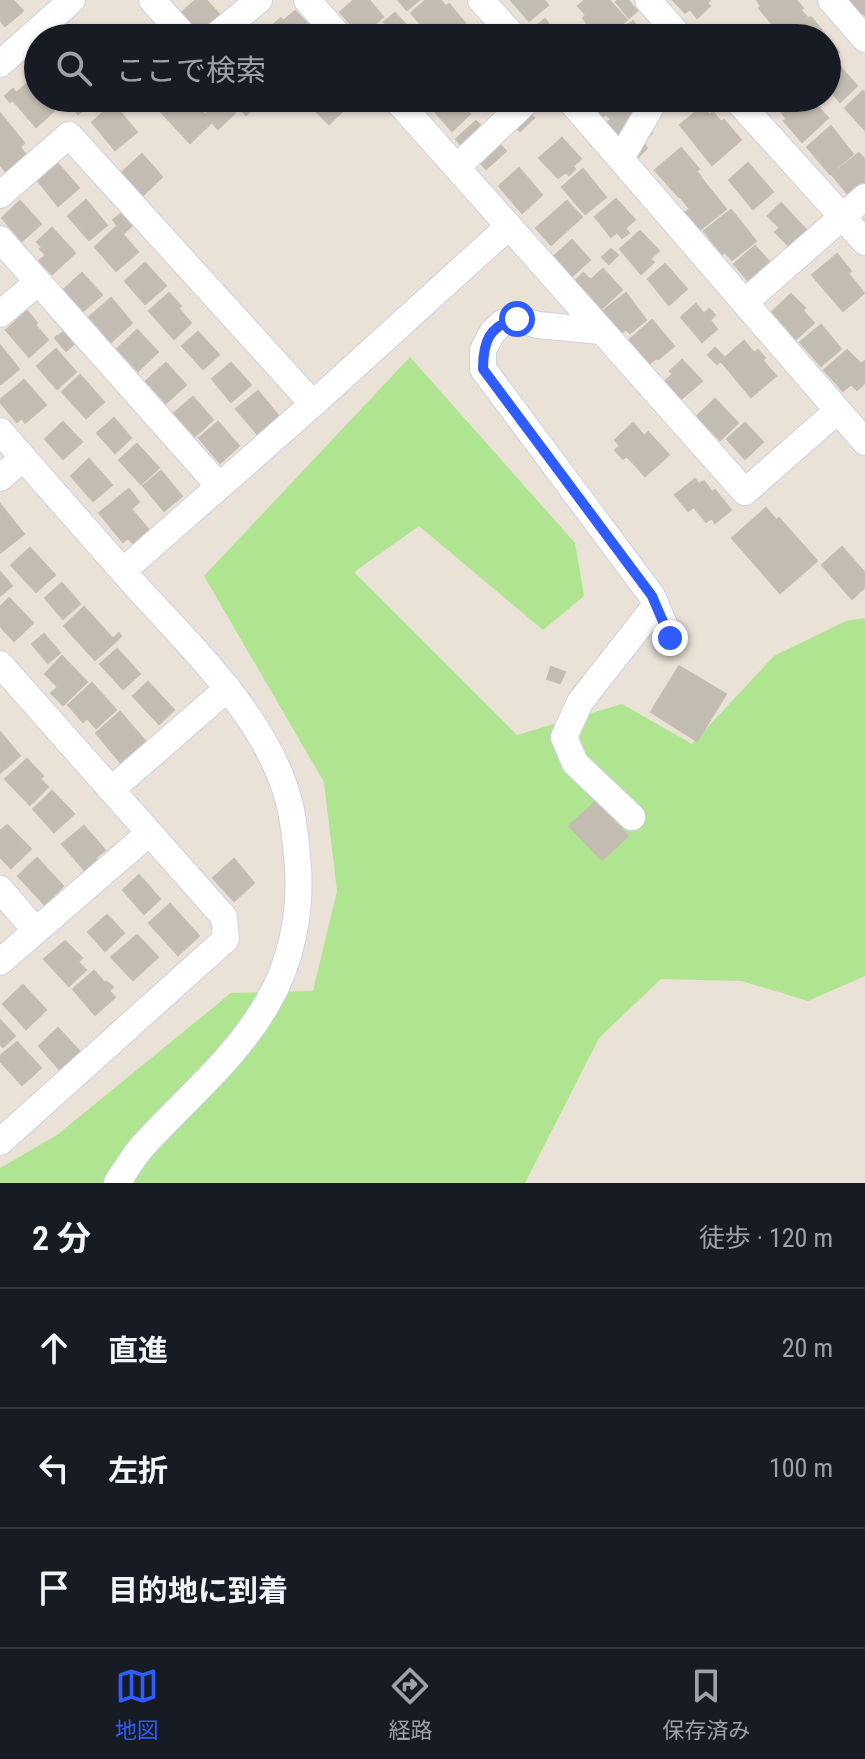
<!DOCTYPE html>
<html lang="ja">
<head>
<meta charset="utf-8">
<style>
	:root { --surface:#171b24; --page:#242831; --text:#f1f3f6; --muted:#9ea1a6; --line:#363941; --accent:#2f5cff }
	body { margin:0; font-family:"Roboto Condensed","Noto Sans JP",sans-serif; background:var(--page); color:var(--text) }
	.stop { position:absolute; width:24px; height:24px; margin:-18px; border:6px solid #2f5cff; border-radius:50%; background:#fff }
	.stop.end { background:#2f5cff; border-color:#fff; box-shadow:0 2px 8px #0008 }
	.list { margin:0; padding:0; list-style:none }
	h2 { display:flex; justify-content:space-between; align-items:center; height:104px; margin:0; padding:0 32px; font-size:34px }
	h2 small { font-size:26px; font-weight:400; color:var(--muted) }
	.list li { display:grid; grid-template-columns:52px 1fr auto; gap:24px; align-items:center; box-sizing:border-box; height:120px; padding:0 32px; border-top:2px solid var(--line) }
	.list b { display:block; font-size:30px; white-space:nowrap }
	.list em { font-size:26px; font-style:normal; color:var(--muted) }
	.icon { flex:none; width:44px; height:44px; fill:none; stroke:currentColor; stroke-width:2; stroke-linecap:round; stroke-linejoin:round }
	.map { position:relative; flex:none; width:865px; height:1183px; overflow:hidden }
	.search { position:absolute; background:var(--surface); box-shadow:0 2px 6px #0004; left:24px; right:24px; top:24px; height:88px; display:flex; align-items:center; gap:20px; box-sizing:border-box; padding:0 28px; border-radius:44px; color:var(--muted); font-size:30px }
	.sheet { height:464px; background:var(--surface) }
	nav { display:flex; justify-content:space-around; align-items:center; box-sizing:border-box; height:112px; border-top:2px solid var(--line); background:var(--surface); font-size:22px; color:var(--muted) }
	nav a { display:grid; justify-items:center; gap:4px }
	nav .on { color:var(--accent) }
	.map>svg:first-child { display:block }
	.green { fill:#afe490 }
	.building { fill:#c2bcb3; stroke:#c5bdb1; stroke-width:2 }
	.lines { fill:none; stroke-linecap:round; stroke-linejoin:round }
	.minor-casing { stroke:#ccd1e1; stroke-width:28 }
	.minor { stroke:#fff; stroke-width:26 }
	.route { stroke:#2f5cff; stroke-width:10 }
</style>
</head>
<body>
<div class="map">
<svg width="865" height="1183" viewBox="0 0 865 1183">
	<rect width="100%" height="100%" fill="#eae1d7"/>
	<path class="green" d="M410,357L575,543L584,596L543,630L419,526L354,572L517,735L622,704L692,744L774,656L846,621L865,618V976L808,1001L742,981L661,979L599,1038L525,1183H0V1168L57,1135L231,993L313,991L337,891L324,782L204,576Z"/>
	<path class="building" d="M0,0H13L23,11L5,26L0,20Z
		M196,0H206L219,14L199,32L182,12Z
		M354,0H369L383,17L361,36L340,12Z
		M398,0H419L407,10Z
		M426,0H440L446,6L449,4L465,23L447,38H433L411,13Z
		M511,0H544L548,5L529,21Z
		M585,0H609L627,20L606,38H599L583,18L586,15L578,6Z
		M618,0H628L637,11L629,18L616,2Z
		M673,0H710L707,3L710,6L697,18L690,9L685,13Z
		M757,0H796L803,8L800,10L807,17L795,28L792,23L780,33L759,8L761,6Z
		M851,0H865V15L863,13L858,18L846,4Z
		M295,11L304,20L319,38H280L271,27L281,18L283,21Z
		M395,13L405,24L395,33L384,22Z
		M811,17L839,52L827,61V38H796L791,32Z
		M545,19L554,31L560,26L569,38H531L538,31L535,27Z
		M633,21L639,29L630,37L623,28Z
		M834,60L857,86L840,102L827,87V65Z
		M28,83L38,94V98H42L54,111L36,127L13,100L10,102L5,96L13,89L16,93Z
		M863,91L865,93V130L845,108Z
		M65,98H89L92,103L78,114Z
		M148,98H193L205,115L222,99L235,113L218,129L212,122L190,143Z
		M230,98H265L246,115Z
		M306,98H353L354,100L329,124L304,100Z
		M439,98H456L470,114L452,131L430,106Z
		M487,98H519L527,111L534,118L520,131Z
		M588,98H634L610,118L606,114L603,116Z
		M798,98L808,99L810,98L828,118L802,142L784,121L787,119L782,113Z
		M113,104L137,132L115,150L92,122Z
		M629,105L652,133L643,142L647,148L634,161L604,125Z
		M703,106L710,115L713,112L721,122L724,120L741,140L712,165L680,125Z
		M0,113L24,143L20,147L27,156L6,172L0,165Z
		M476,121L506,151L486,169L478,160L476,162L456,139Z
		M831,126L853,154L830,174L807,147Z
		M562,138L581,159L573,166L575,169L569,175L566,172L558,178L539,158Z
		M681,148L699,169L696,171L701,177L679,197L655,170Z
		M859,153L865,160V199L857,205L832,175Z
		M142,154L162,177L141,197L120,174Z
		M748,163L773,192L753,209L729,180Z
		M58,164L79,188L58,206L38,181Z
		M519,168L542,195L522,213L499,186Z
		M583,169L606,197L585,214L562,187Z
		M702,179L726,209L696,233L684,213L690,209L680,197Z
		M616,199L635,220L625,228L629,233L622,238L617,232L611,237L595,217Z
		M86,200L107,225L89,240L68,216Z
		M20,201L41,224L22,241L2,218Z
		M567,201L582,217L551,245L536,228Z
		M781,203L809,233L792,249L775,232L780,228L768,216Z
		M731,210L756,241L732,260L725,252L722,254L704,231Z
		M123,212L134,224L124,233L113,220Z
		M116,227L138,252L116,271L95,247Z
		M52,228L75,253L52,274L39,261L46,255L40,249L42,247L37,242Z
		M640,231L659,251L650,259L654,262L641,274L620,249Z
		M572,240L590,260L571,277L553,257Z
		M755,246L780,274L759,293L734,264Z
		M611,249L618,255L609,264L602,257Z
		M837,254L851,271L848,273L864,293L843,311L812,275Z
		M145,263L166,286L145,304L125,281Z
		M665,264L687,289L669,305L648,279Z
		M603,269L622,290L601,309L582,288Z
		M82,273L102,295L82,312L63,290Z
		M583,273L590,279L580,289L573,283Z
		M169,293L181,306L178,308L191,323L174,339L149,311Z
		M626,293L646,320L630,333L626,329L621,333L603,311Z
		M791,294L805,308L803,311L814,323L796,339L772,312Z
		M111,298L132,323L110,343L88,318Z
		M696,304L704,314L709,309L715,315L710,320L717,329L702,342L681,317Z
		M27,311L37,323L35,325L48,340L29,357L6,330Z
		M652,320L674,346L658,359L656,358L648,365L628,341Z
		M821,325L841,349L821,366L800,342Z
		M137,330L158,352L138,371L117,349Z
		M65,331L75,343L66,351L55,338Z
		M198,332L219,355L203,369L182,346Z
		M744,341L754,353L758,350L765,358L762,360L776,376L751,397L721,361Z
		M0,345L19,369L1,384L0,383Z
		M715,348L724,357L717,364L708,355Z
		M56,349L76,372L57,389L37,366Z
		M847,350L861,364L865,361V383L857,390L851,384L843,391L824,370Z
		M682,360L702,381L680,400L664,382L673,374L670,371Z
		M166,363L186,385L166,403L146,381Z
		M231,363L251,385L231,402L212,379Z
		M80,375L104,402L86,418L62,392Z
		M24,380L46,405L25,423L22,418L17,422L0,402V400Z
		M258,391L280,418L259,436L236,409Z
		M193,397L213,420L195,436L174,413Z
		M715,399L738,423L720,440L697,416Z
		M114,418L131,438L115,453L97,433Z
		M63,422L82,442L63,459L45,439Z
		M218,422L239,446L220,463L199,438Z
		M633,423L644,436L648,432L669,455L645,476L627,456L623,459L615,450L620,446L615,440Z
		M745,423L763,442L745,459L727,439Z
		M137,444L159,468L141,484L119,460Z
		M89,459L112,485L93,501L71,476Z
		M161,471L182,496L164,511L143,486Z
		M695,479L699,484L704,481L712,492L715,490L731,510L715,523L712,518L706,522L694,507L688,511L675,495Z
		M129,489L139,502L131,509L150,531L134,544L128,538L123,542L99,513Z
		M0,504L24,534L0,553Z
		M766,508L776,520L779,518L817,561L780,593L732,538Z
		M842,547L865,573V587L852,599L822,565Z
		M30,548L55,575L36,592L11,565Z
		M0,572L12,586L0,596Z
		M62,583L80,604L63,619L45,598Z
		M9,598L33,623L14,641L0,626V607Z
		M84,607L113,639L119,633L121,636L116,641L113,639L116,641L95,660L64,626Z
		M44,634L60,653L48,663L32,644Z
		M117,649L140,674L123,689L100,664Z
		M62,656L87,682L63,705L51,693L58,687L45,674Z
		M679,666L726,694L697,741L651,712Z
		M551,667L565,672L560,683L547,679Z
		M148,682L174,710L159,724L133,696Z
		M92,683L116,710L96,728L87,718L83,722L68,705Z
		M120,712L146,742L121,763L96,733Z
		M0,732L20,756L0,773Z
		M27,759L43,776L40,779L48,787L30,805L5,779Z
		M52,791L74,814L54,832L33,809Z
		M595,802L628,836L602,860L569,826Z
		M7,825L31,849L11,868L0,857V831Z
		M84,826L105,850L95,858L98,861L86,872L62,844Z
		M37,858L63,886L45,905L18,876Z
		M234,859L254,883L234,901L213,878Z
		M139,875L160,899L144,914L123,890Z
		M170,904L199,936L178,955L149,923Z
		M107,915L124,933L105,951L88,932Z
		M137,935L158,957L133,980L111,957Z
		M65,941L82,958L78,962L86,970L69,986L44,959Z
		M94,971L105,983L107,982L113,987L109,991L115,997L95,1015L73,989Z
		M23,985L46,1010L26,1029L3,1004Z
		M0,1020L15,1036L3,1047L0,1044Z
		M58,1028L82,1054L62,1072L39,1046Z
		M17,1042L41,1068L22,1085L0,1061V1056Z"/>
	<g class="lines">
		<defs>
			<path id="minor" d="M152,0L186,38
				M307,0L341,38
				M481,0L515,38
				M648,0L681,38
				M831,0L865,39
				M213,38L259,0
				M0,64L72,0
				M395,98L745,492L837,411
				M568,98L865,442
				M735,98L865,242
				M621,158L656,98
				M457,167L530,98
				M0,195L69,135L313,404
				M0,239L219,486
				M745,302L865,197
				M0,314L38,282
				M601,331L538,325L517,319L502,323L492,333L483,350V369L652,596L670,638
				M0,431C45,483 91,535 136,586C192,648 268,719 289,802C295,824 296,846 298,868C301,913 291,963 268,1002C236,1059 184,1100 141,1148C132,1159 125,1171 117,1183
				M0,478L23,458
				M123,571L313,404L509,226
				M0,664L224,917L226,939L0,1142
				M111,790L228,688
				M632,817L575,763L564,737L580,702L656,605
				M0,889L36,931
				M0,962L148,834"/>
		</defs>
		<use href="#minor" class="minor-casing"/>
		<use href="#minor" class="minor"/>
	</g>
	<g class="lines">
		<path class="route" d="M517,319C489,325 483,342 483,369L652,596L670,638"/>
	</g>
</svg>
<div class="stop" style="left:517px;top:319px"></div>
<div class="stop end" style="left:670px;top:638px"></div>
<div class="search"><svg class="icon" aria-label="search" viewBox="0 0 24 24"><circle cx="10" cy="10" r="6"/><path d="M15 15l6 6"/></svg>ここで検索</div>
</div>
<section class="sheet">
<h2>2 分<small>徒歩 · 120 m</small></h2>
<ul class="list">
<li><svg class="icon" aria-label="ahead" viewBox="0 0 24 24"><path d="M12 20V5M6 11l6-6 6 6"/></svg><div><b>直進</b></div><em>20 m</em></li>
<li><svg class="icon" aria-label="left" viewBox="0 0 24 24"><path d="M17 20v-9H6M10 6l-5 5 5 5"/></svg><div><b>左折</b></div><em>100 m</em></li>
<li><svg class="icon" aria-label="arrive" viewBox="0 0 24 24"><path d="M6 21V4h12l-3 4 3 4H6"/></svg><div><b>目的地に到着</b></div></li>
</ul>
</section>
<nav>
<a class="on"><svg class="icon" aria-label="map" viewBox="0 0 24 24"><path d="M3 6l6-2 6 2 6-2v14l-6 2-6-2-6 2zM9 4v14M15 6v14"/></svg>地図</a>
<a><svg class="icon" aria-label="directions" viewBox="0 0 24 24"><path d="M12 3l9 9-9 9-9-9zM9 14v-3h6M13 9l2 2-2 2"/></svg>経路</a>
<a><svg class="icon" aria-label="saved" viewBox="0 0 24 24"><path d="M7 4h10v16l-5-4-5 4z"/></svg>保存済み</a>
</nav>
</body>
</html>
